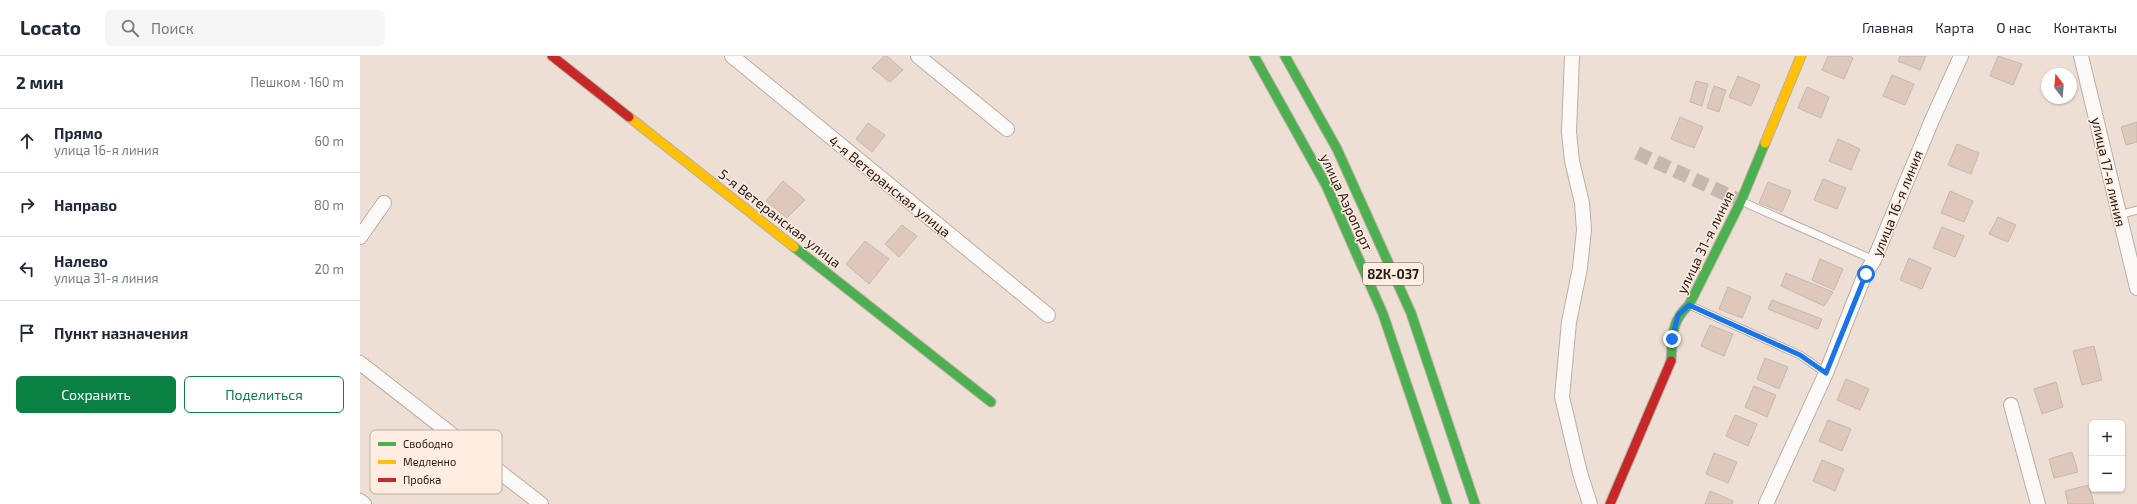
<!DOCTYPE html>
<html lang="ru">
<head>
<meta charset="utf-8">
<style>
	:root { --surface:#fff; --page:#f6f6f7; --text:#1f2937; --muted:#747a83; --line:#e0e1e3; --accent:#0b8043 }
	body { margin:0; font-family:"Exo 2",sans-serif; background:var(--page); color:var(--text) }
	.controls { position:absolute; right:12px; bottom:12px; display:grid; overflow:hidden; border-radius:6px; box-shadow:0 1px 3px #0004 }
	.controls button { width:36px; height:36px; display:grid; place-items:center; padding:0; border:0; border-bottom:1px solid var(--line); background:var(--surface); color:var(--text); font:20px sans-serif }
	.compass { position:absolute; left:1681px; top:12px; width:36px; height:36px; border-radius:50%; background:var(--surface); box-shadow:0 1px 3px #0004; rotate:344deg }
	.stop { position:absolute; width:12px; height:12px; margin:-9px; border:3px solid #1a73e8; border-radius:50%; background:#fff }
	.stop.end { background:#1a73e8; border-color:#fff; box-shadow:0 1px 4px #0008 }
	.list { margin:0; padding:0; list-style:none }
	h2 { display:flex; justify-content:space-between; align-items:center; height:52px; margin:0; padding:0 16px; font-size:17px }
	h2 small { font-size:13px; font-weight:400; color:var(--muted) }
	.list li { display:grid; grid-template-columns:26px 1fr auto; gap:12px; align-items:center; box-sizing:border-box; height:64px; padding:0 16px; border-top:1px solid var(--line) }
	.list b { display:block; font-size:15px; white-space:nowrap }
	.list p { margin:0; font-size:13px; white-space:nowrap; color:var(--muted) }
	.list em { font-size:13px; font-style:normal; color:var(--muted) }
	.actions { display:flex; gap:8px; padding:12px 16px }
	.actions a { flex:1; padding:9px 0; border:1px solid var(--accent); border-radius:6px; text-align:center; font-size:14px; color:var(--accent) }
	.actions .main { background:var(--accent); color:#fff }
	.icon { flex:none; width:22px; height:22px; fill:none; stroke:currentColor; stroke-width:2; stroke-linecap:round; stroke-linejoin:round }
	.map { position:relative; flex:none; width:1777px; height:448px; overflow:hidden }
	header { display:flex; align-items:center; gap:24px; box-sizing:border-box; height:56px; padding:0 20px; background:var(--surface); border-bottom:1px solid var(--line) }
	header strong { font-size:19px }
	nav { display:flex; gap:22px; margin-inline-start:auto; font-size:14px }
	.search { width:280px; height:36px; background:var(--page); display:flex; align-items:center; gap:10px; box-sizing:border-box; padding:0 14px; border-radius:6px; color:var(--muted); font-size:15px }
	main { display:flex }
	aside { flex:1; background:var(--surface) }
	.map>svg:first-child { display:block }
	.building { fill:#dec8bc; stroke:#c5b8b1 }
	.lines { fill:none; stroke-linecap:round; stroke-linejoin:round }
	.street-tunnel { stroke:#c6b8ae; stroke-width:14; stroke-dasharray:14 7; stroke-linecap:butt }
	.lane-casing { stroke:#baaea5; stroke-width:9 }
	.street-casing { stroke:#baaea5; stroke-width:16 }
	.fast-casing { stroke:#baaea5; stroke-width:11 }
	.slow-casing { stroke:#baaea5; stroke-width:11 }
	.jam-casing { stroke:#baaea5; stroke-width:11 }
	.lane { stroke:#fcfaf9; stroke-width:7 }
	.street { stroke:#fcfaf9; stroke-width:14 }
	.fast { stroke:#4caf50; stroke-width:9 }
	.slow { stroke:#ffc107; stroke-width:9 }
	.jam { stroke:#c62828; stroke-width:9 }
	.route { stroke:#1a73e8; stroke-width:5 }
	.labels { text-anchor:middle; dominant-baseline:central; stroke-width:3; stroke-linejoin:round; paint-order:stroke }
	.shield { fill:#feede0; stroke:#675b52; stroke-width:1 }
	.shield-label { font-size:13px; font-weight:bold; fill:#261c15 }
	.street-label { font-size:14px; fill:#261c15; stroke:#feede0 }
	.key { fill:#feede0; stroke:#bdaea3; stroke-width:1 }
	.key-label { font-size:11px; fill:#261c15 }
</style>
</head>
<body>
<header>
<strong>Locato</strong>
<div class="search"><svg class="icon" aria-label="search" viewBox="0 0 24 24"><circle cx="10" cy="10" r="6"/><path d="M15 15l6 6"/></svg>Поиск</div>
<nav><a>Главная</a><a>Карта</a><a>О нас</a><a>Контакты</a></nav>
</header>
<main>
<aside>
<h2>2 мин<small>Пешком · 160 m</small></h2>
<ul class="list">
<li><svg class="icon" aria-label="ahead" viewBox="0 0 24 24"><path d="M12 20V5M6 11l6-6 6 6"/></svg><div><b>Прямо</b><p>улица 16-я линия</p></div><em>60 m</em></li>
<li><svg class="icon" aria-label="right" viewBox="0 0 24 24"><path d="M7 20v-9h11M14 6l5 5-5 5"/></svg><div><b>Направо</b></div><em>80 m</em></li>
<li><svg class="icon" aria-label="left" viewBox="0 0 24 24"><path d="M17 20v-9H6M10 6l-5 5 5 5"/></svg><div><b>Налево</b><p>улица 31-я линия</p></div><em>20 m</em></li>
<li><svg class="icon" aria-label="arrive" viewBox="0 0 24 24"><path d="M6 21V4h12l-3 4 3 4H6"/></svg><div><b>Пункт назначения</b></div></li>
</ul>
<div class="actions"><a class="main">Сохранить</a><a>Поделиться</a></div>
</aside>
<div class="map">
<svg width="1777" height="448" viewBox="0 0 1777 448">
	<rect width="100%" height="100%" fill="#eedfd4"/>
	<path class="building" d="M524,0H527L543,14L530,26L512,12Z
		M1468,0H1489L1493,2L1484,23L1462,14Z
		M1540,0H1566L1560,14L1538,5Z
		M1638,0L1662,8L1653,29L1630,20Z
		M1532,19L1554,28L1545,49L1523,40Z
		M1378,20L1400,29L1391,50L1369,41Z
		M1336,25L1348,28L1342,50L1330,46Z
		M1354,30L1366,34L1359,56L1347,52Z
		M1447,31L1469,41L1461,62L1438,52Z
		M1320,61L1343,71L1334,92L1311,83Z
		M1777,66V86L1766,89L1761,71Z
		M508,67L525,79L512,96L496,83Z
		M1478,83L1500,93L1491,114L1469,105Z
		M1597,88L1619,97L1611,118L1588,109Z
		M1463,123L1486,132L1477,153L1454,144Z
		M423,125L445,144L427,162L406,145Z
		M1408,126L1431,135L1422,156L1399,147Z
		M1590,135L1613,145L1604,166L1581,157Z
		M1638,161L1656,169L1648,186L1629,178Z
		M542,169L557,180L539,201L525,188Z
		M1582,171L1604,180L1595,201L1573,192Z
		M505,185L529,203L509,228L486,208Z
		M1549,202L1571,212L1562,233L1540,224Z
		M1460,203L1483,213L1474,234L1452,224Z
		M1426,217L1473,236L1464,250L1421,230Z
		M1368,231L1391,241L1382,262L1359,253Z
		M1412,244L1462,263L1458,273L1408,253Z
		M1350,269L1373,278L1364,300L1341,290Z
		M1734,290L1742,324L1722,329L1713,295Z
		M1405,302L1428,311L1419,333L1397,323Z
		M1486,323L1509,333L1500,354L1477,344Z
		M1696,326L1703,351L1682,358L1674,333Z
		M1394,330L1416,339L1407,361L1385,351Z
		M1375,359L1397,368L1388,390L1366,380Z
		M1468,364L1491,373L1482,395L1459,385Z
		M1712,396L1718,416L1694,422L1689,403Z
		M1354,397L1377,406L1368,427L1346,418Z
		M1462,404L1484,413L1475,435L1453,425Z
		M1729,429L1734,448H1708L1705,435Z
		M1350,435L1373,445L1372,448H1345Z"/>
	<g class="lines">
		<path class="street-tunnel" d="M1277,97L1381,145"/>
		<defs>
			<path id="lane" d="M1383,146L1514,204
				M1759,159L1777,154
				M1329,249L1440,299L1466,317"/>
			<path id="street" d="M372,0L688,259
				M558,0L647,73
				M1212,0L1209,76L1212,105L1222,147L1224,174L1220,212L1209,266L1202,341L1220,417L1230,448
				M1721,0L1777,232
				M0,181L24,147
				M0,307L181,448
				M1651,349L1678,448
				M0,445L4,448
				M1406,448L1466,317L1505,218L1514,204L1572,64L1601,0"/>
			<path id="fast" d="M894,0L966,129L1023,258L1087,448
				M925,0L977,93L1051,257L1115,448
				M434,191L631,346
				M1311,305C1313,282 1310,266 1329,249L1381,145L1405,87"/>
			<path id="slow" d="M269,61L434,191
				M1405,87L1441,0"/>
			<path id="jam" d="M192,0L269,61
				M1250,448L1311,305"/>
		</defs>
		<use href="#lane" class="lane-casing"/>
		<use href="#street" class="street-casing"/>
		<use href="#fast" class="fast-casing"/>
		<use href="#slow" class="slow-casing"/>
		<use href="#jam" class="jam-casing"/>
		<use href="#lane" class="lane"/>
		<use href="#street" class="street"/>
		<use href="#fast" class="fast"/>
		<use href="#slow" class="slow"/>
		<use href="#jam" class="jam"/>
	</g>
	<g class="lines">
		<path class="route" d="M1312,283L1318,259L1329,249L1440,299L1466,317L1506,218"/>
	</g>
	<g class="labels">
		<rect class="shield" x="1003" y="207" width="60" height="22" rx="3"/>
		<g class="shield-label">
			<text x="1033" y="218">82К-037</text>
		</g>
		<g class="street-label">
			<text transform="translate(1749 116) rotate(77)">улица 17-я линия</text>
			<text transform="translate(530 130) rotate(39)">4-я Ветеранская улица</text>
			<text transform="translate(987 146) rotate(65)">улица Аэропорт</text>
			<text transform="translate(1537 147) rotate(-68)">улица 16-я линия</text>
			<text transform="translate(420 162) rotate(38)">5-я Ветеранская улица</text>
			<text transform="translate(1345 186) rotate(-64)">улица 31-я линия</text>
		</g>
	</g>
	<rect x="10" y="374" width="132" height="64" rx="6" class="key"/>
	<rect x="18" y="386" width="18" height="4" fill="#4caf50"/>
	<rect x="18" y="404" width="18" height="4" fill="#ffc107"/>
	<rect x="18" y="422" width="18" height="4" fill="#c62828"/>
	<g class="key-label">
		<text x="43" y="392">Свободно</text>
		<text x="43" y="410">Медленно</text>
		<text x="43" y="428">Пробка</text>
	</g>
</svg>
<div class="controls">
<button>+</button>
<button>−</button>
</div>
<svg class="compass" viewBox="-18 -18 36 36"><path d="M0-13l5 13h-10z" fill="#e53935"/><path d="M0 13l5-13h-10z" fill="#747a83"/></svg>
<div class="stop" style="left:1506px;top:218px"></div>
<div class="stop end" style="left:1312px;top:283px"></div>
</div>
</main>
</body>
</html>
